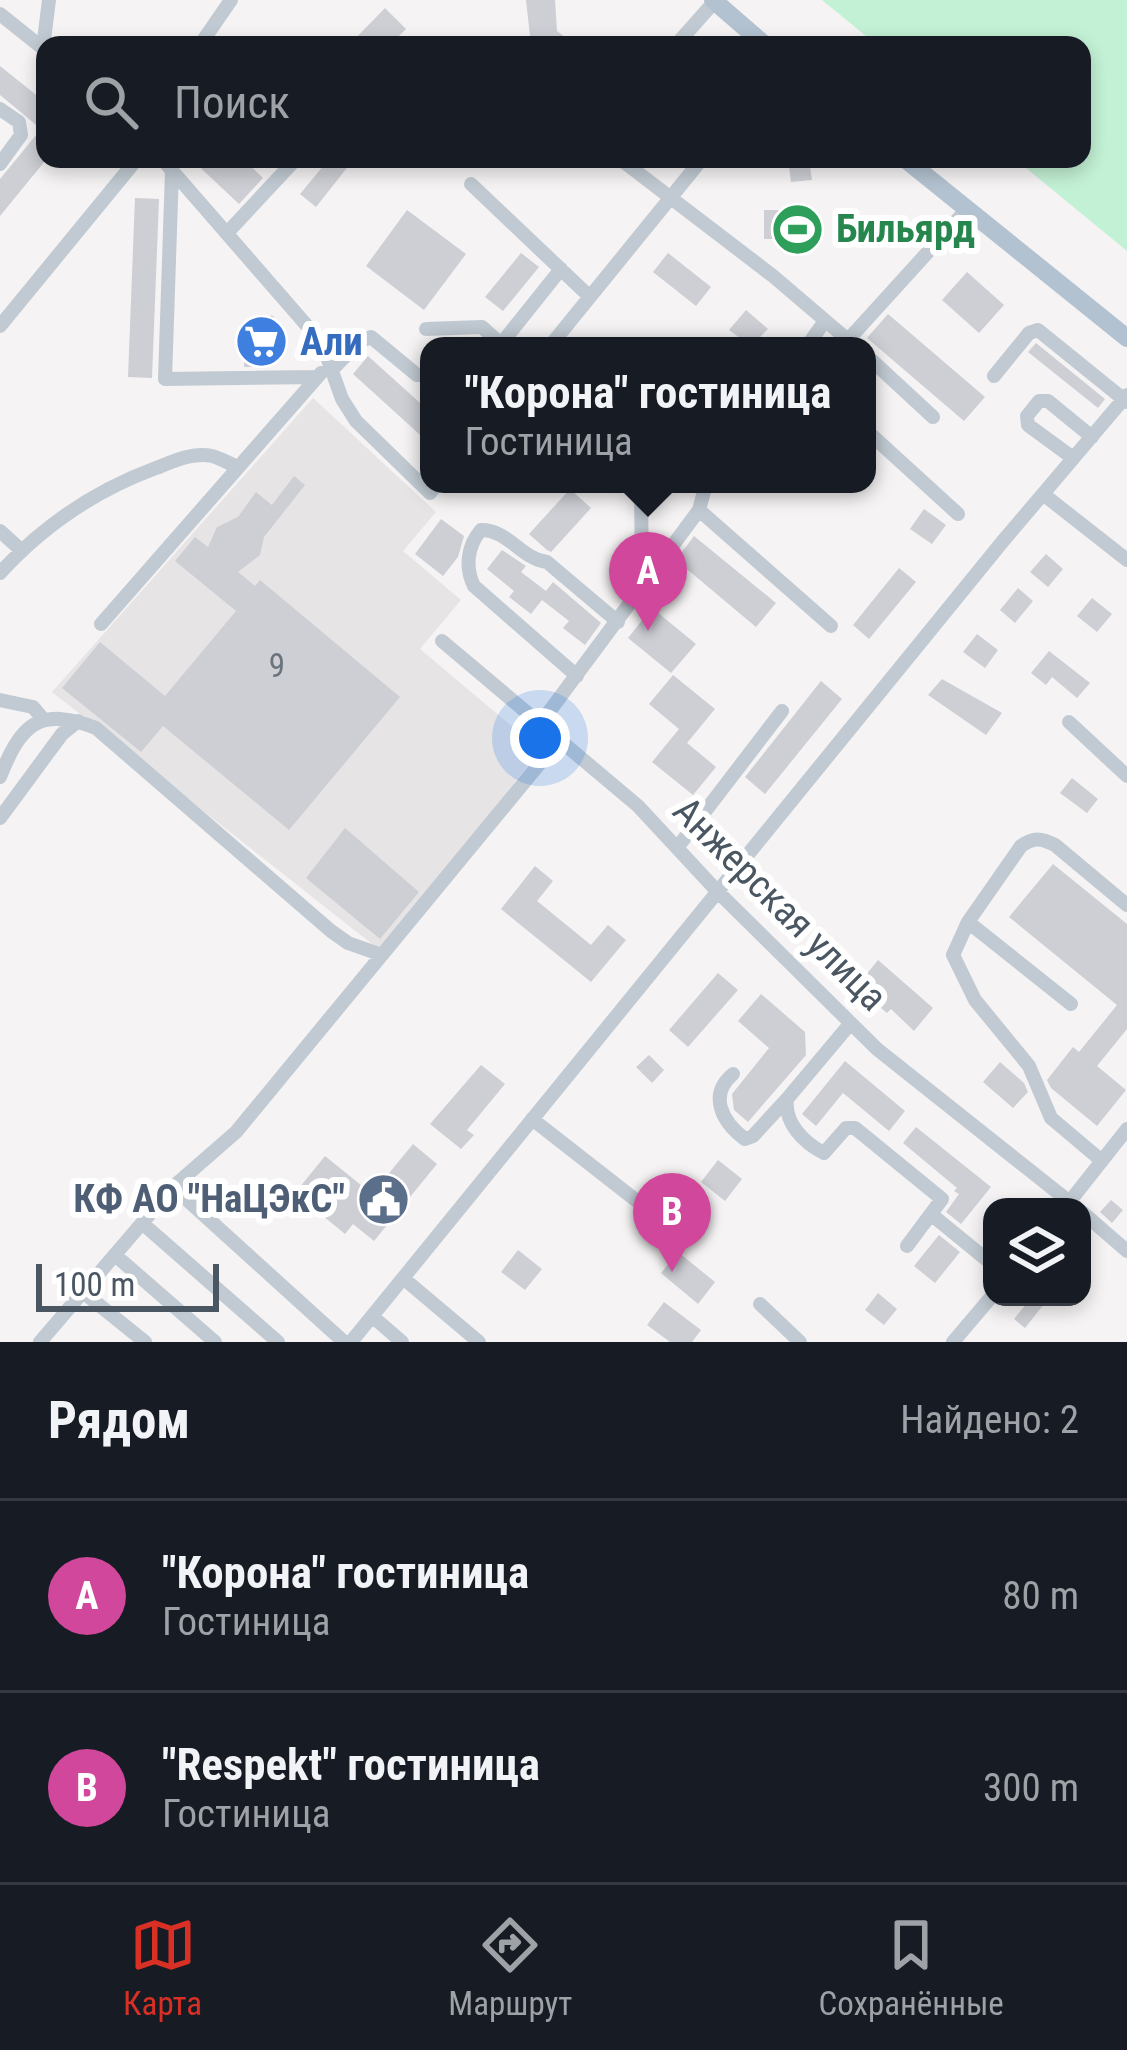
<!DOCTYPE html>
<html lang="ru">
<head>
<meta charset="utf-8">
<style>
	:root { --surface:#171b24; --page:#242831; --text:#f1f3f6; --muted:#9ea1a6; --line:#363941; --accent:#d93025 }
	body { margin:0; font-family:"Roboto Condensed",sans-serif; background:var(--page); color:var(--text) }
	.controls { position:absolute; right:36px; bottom:36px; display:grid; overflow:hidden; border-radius:24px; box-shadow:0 6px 18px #0003 }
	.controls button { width:108px; height:108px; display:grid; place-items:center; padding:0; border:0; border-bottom:3px solid var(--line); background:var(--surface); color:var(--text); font:60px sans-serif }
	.scale { position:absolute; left:36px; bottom:30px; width:183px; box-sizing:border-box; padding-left:12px; border:6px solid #4a5661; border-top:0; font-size:33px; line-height:42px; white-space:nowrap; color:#4a5661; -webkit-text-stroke:9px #fff; paint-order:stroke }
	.you { position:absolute; left:540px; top:738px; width:42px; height:42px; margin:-30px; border:9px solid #fff; border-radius:50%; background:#1a73e8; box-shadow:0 0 0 18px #1a73e833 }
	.badge { display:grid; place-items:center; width:78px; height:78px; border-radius:50%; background:var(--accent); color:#fff; font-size:39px; font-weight:700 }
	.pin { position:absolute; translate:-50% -99px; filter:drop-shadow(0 3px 6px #0008) }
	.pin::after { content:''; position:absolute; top:63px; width:42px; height:36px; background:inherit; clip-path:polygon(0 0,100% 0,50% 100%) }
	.popup { position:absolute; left:420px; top:337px; width:456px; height:156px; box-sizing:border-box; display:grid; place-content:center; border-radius:24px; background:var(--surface); filter:drop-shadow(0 3px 9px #0005); font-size:39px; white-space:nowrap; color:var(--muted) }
	.popup b { font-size:45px; color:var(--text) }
	.popup::after { content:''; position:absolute; left:50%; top:100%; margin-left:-24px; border:24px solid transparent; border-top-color:var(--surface) }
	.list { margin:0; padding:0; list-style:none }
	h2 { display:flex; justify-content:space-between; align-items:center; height:156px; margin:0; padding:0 48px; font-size:51px }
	h2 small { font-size:39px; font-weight:400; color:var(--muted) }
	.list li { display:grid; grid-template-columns:78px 1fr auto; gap:36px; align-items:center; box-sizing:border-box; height:192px; padding:0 48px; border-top:3px solid var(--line) }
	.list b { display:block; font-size:45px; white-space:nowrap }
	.list p { margin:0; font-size:39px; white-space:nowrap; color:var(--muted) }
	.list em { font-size:39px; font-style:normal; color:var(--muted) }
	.icon { flex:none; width:66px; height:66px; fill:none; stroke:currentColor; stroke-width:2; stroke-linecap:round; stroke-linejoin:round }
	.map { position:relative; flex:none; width:1127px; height:1342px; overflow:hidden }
	.search { position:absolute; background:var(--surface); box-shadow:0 6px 18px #0003; left:36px; right:36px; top:36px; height:132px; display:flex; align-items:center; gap:30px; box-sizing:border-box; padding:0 42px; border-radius:24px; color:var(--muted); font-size:45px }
	.sheet { height:540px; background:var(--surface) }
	nav { display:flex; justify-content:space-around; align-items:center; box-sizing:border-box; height:168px; border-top:3px solid var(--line); background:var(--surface); font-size:33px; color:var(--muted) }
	nav a { display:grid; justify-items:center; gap:6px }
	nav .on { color:var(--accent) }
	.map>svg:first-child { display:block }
	.education { fill:#e6e4e5 }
	.green { fill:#c3f1d5 }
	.building { fill:#cdcfd5 }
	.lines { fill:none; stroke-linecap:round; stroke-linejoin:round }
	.minor { stroke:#c1cad2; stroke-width:14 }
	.major { stroke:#b3c2d1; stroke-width:18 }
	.labels { text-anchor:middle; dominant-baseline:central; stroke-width:12; stroke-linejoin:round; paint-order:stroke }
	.number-label { font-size:33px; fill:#6b747e }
	.leisure-label { font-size:39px; font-weight:bold; fill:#27864d; stroke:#fff; text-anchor:start }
	.shop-label { font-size:39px; font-weight:bold; fill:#366cbe; stroke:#fff; text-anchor:start }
	.street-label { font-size:39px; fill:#4a5661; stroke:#fff }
	.service-label { font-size:39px; font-weight:bold; fill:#4e5e75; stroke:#fff; text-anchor:end }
</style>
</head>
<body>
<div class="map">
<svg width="1127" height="1342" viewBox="0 0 1127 1342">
	<rect width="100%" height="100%" fill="#f5f3f3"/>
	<path class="education" d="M313,398L436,512L403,551L461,600L420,649L540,750L381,951L52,692Z"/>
	<path class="green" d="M822,0H1127V251L1015,159H1082V45H877Z"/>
	<path class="building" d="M526,0H555L557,31L575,45H531Z
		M385,8L406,29L390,45H349Z
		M0,66L45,102V161L0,216V179L41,129L0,95Z
		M191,159H243L263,178L239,204Z
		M329,159H354L316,207L300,194Z
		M788,159H809L812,180L791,182Z
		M135,198L159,199L152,378L128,377Z
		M407,210L466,254L424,310L366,266Z
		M764,210H811V239H764Z
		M521,253L539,267L503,311L485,297Z
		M668,253L711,287L696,306L653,272Z
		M967,272L1004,305L979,333L942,300Z
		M746,310L768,329L751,346L729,330Z
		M888,314L985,397L964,421L867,338Z
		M272,315L287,334L269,348V366L244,367L245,335Z
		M1036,343L1105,399L1098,408L1028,352Z
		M368,356L429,411V443L353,374Z
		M294,476L305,485L264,537L260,555L238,572L255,586L260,580L400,697L289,830L163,726L141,752L62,688L100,642L165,696L236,611L175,561L195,537L208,547L217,527L238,517L256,492L272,505Z
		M570,489L591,508L551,552L547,550L529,534Z
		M924,509L946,525L932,544L910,529Z
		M441,519L464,536L458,557L443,576L415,554Z
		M694,536L776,603L756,627L676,560Z
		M502,550L526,566L521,572L546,591L553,582L601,623L585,645L563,628L569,621L542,600L531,614L509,597L514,591L487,569Z
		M1046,554L1063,569L1048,587L1030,572Z
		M899,568L916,582L869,639L853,625Z
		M1018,588L1033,601L1015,623L1000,610Z
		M1092,598L1112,614L1097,632L1077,616Z
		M652,608L696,644L671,673L628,638Z
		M977,634L998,650L985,668L963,652Z
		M1049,651L1090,683L1077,698L1052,677L1046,685L1031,673Z
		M673,675L715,709L687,743L716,767L693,795L652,762L679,729L649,704Z
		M942,679L1002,713L986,735L928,695Z
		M821,681L842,699L765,794L745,777Z
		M1072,778L1098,799L1087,813L1060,793Z
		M345,828L419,892L380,939L306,878Z
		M1053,864L1127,924V1029L1097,1066L1126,1090L1097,1126L1051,1088L1047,1080L1073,1047L1079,1052L1117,1005L1009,917Z
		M535,866L553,881L537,901L591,945L608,925L626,940L591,982L501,909Z
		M878,960L933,1008L914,1031L891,1009L887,1013L856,987Z
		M718,973L738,990L688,1047L669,1030Z
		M761,994L805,1032L806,1055L748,1122L734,1110L732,1094L769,1048L738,1021Z
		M649,1055L664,1070L652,1083L636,1067Z
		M845,1061L905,1111L889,1131L843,1093L816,1126L802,1114Z
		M1000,1062L1024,1083L1028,1092L1013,1108L983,1082Z
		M481,1065L505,1084L467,1130L474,1135L461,1149L430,1124Z
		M916,1127L991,1187L961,1224L946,1212L959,1194L954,1191L957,1188L903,1143Z
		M413,1144L437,1164L374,1241L353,1224L345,1234L295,1193L325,1156L372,1194Z
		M718,1160L742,1179L725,1201L701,1182Z
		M1111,1200L1123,1210L1112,1223L1100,1212Z
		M939,1235L960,1252L935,1283L914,1266Z
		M518,1250L542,1269L525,1290L501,1272Z
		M678,1252L715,1282L698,1304L661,1273Z
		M878,1293L897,1309L884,1325L865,1310Z
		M1032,1297L1044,1304L1025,1328L1014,1319Z
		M664,1302L701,1330L692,1342H670L647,1325Z"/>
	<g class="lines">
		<path class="minor" d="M0,14L45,50
			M200,45L231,0
			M676,45L715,1
			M43,48L49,0
			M0,109L19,122L21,135L0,164
			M162,159L322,343L342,399L356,421L430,493L437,484
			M620,159L773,276L855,346
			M172,171L165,379L317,377
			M471,184L590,297
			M227,233L296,159
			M0,326L137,159
			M426,329L482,327L503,346
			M848,340L967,209
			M501,344L561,269
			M550,346L702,159
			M807,346L825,321
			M867,356L933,417
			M331,371L359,342L371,337L417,375H429
			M994,376L1029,333L1038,330L1127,402
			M867,431L958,514
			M1073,458L1028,425L1027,416L1039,401H1048L1092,437
			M641,484L642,586
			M1043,494L1127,560
			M699,510L831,626
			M0,531L21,550
			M0,573C43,526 96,490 156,468C174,461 193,452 212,456C220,458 230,464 238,467
			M101,624L321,373
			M442,641L638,806L717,891L877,1049L1076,1207
			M577,676L474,586C465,568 467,546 481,530C509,530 521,559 547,562L618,622
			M0,700L33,707L43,719
			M1069,722L1127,776
			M540,724L699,510L706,484
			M0,777C21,724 39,706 96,728L331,931L348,943L382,955
			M0,818L62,734L78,721
			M677,848L782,711
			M968,922L1071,1004
			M850,1024L787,1099C784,1123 804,1143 824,1153L846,1128H855L942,1199L907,1246
			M733,1074C708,1095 722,1122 745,1139L753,1136L787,1099
			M532,1119L651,1212
			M1102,1161L1051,1118L1029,1066L975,1000L953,955L968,922L1021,846C1034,837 1041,838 1055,845L1127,905
			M173,1187L344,1342
			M1067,1205L1127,1129
			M1082,1212L1127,1251
			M932,1215L992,1264
			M142,1223L278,1342
			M115,1255L215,1342
			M403,1278L479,1342
			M83,1292L145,1342
			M760,1304L800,1342
			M372,1316L402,1342
			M40,1342L173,1187L236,1132L559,740
			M351,1342L1003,541L1127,395
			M953,1342L992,1296"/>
		<path class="major" d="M713,0L765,45
			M905,159L1127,338"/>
	</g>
	<defs>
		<symbol id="stadium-disc" viewBox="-11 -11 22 22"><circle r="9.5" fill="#2e9e5b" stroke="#fff"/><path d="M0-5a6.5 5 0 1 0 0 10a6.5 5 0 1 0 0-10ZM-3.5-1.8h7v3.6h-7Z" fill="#fff"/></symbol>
		<symbol id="supermarket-disc" viewBox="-11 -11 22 22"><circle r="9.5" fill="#3f7fe0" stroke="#fff"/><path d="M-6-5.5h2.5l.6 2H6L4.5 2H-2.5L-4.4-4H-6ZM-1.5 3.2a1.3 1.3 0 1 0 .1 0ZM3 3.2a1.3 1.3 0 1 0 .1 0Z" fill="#fff"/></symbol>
		<symbol id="civic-disc" viewBox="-11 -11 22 22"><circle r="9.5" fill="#5c6f8a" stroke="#fff"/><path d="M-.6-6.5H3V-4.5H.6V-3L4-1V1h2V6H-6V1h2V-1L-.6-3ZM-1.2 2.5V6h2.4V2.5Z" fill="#fff"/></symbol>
	</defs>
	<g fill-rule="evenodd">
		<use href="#stadium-disc" x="768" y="200" width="59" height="59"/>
		<use href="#supermarket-disc" x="232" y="312" width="59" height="59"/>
		<use href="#civic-disc" x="354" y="1170" width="59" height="59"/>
	</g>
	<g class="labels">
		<g class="number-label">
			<text x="277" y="665">9</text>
		</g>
		<g class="leisure-label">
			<text x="836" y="229">Бильярд</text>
		</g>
		<g class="shop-label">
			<text x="300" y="342">Али</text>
		</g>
		<g class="street-label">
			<text transform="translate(780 904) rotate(45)">Анжерская улица</text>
		</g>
		<g class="service-label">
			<text x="345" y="1199">КФ АО "НаЦЭкС"</text>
		</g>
	</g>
</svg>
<div class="controls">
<button><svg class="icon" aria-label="layers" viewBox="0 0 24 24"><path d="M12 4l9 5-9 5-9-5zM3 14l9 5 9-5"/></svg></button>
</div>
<div class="scale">100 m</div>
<div class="you"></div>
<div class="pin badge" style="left:648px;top:631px;background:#d1479c">A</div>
<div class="popup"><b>&quot;Корона&quot; гостиница</b>Гостиница</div>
<div class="pin badge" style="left:672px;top:1272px;background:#d1479c">B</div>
<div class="search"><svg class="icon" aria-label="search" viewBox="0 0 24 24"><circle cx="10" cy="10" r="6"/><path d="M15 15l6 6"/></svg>Поиск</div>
</div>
<section class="sheet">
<h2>Рядом<small>Найдено: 2</small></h2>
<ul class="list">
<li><span class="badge" style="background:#d1479c">A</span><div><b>&quot;Корона&quot; гостиница</b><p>Гостиница</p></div><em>80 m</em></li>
<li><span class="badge" style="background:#d1479c">B</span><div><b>&quot;Respekt&quot; гостиница</b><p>Гостиница</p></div><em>300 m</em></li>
</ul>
</section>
<nav>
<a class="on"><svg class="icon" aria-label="map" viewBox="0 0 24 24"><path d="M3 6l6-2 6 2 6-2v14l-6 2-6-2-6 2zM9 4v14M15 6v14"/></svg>Карта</a>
<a><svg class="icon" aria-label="directions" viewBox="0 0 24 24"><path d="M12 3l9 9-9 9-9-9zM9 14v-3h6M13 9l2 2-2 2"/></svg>Маршрут</a>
<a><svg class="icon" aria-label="saved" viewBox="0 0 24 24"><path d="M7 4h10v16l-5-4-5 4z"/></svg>Сохранённые</a>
</nav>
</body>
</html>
